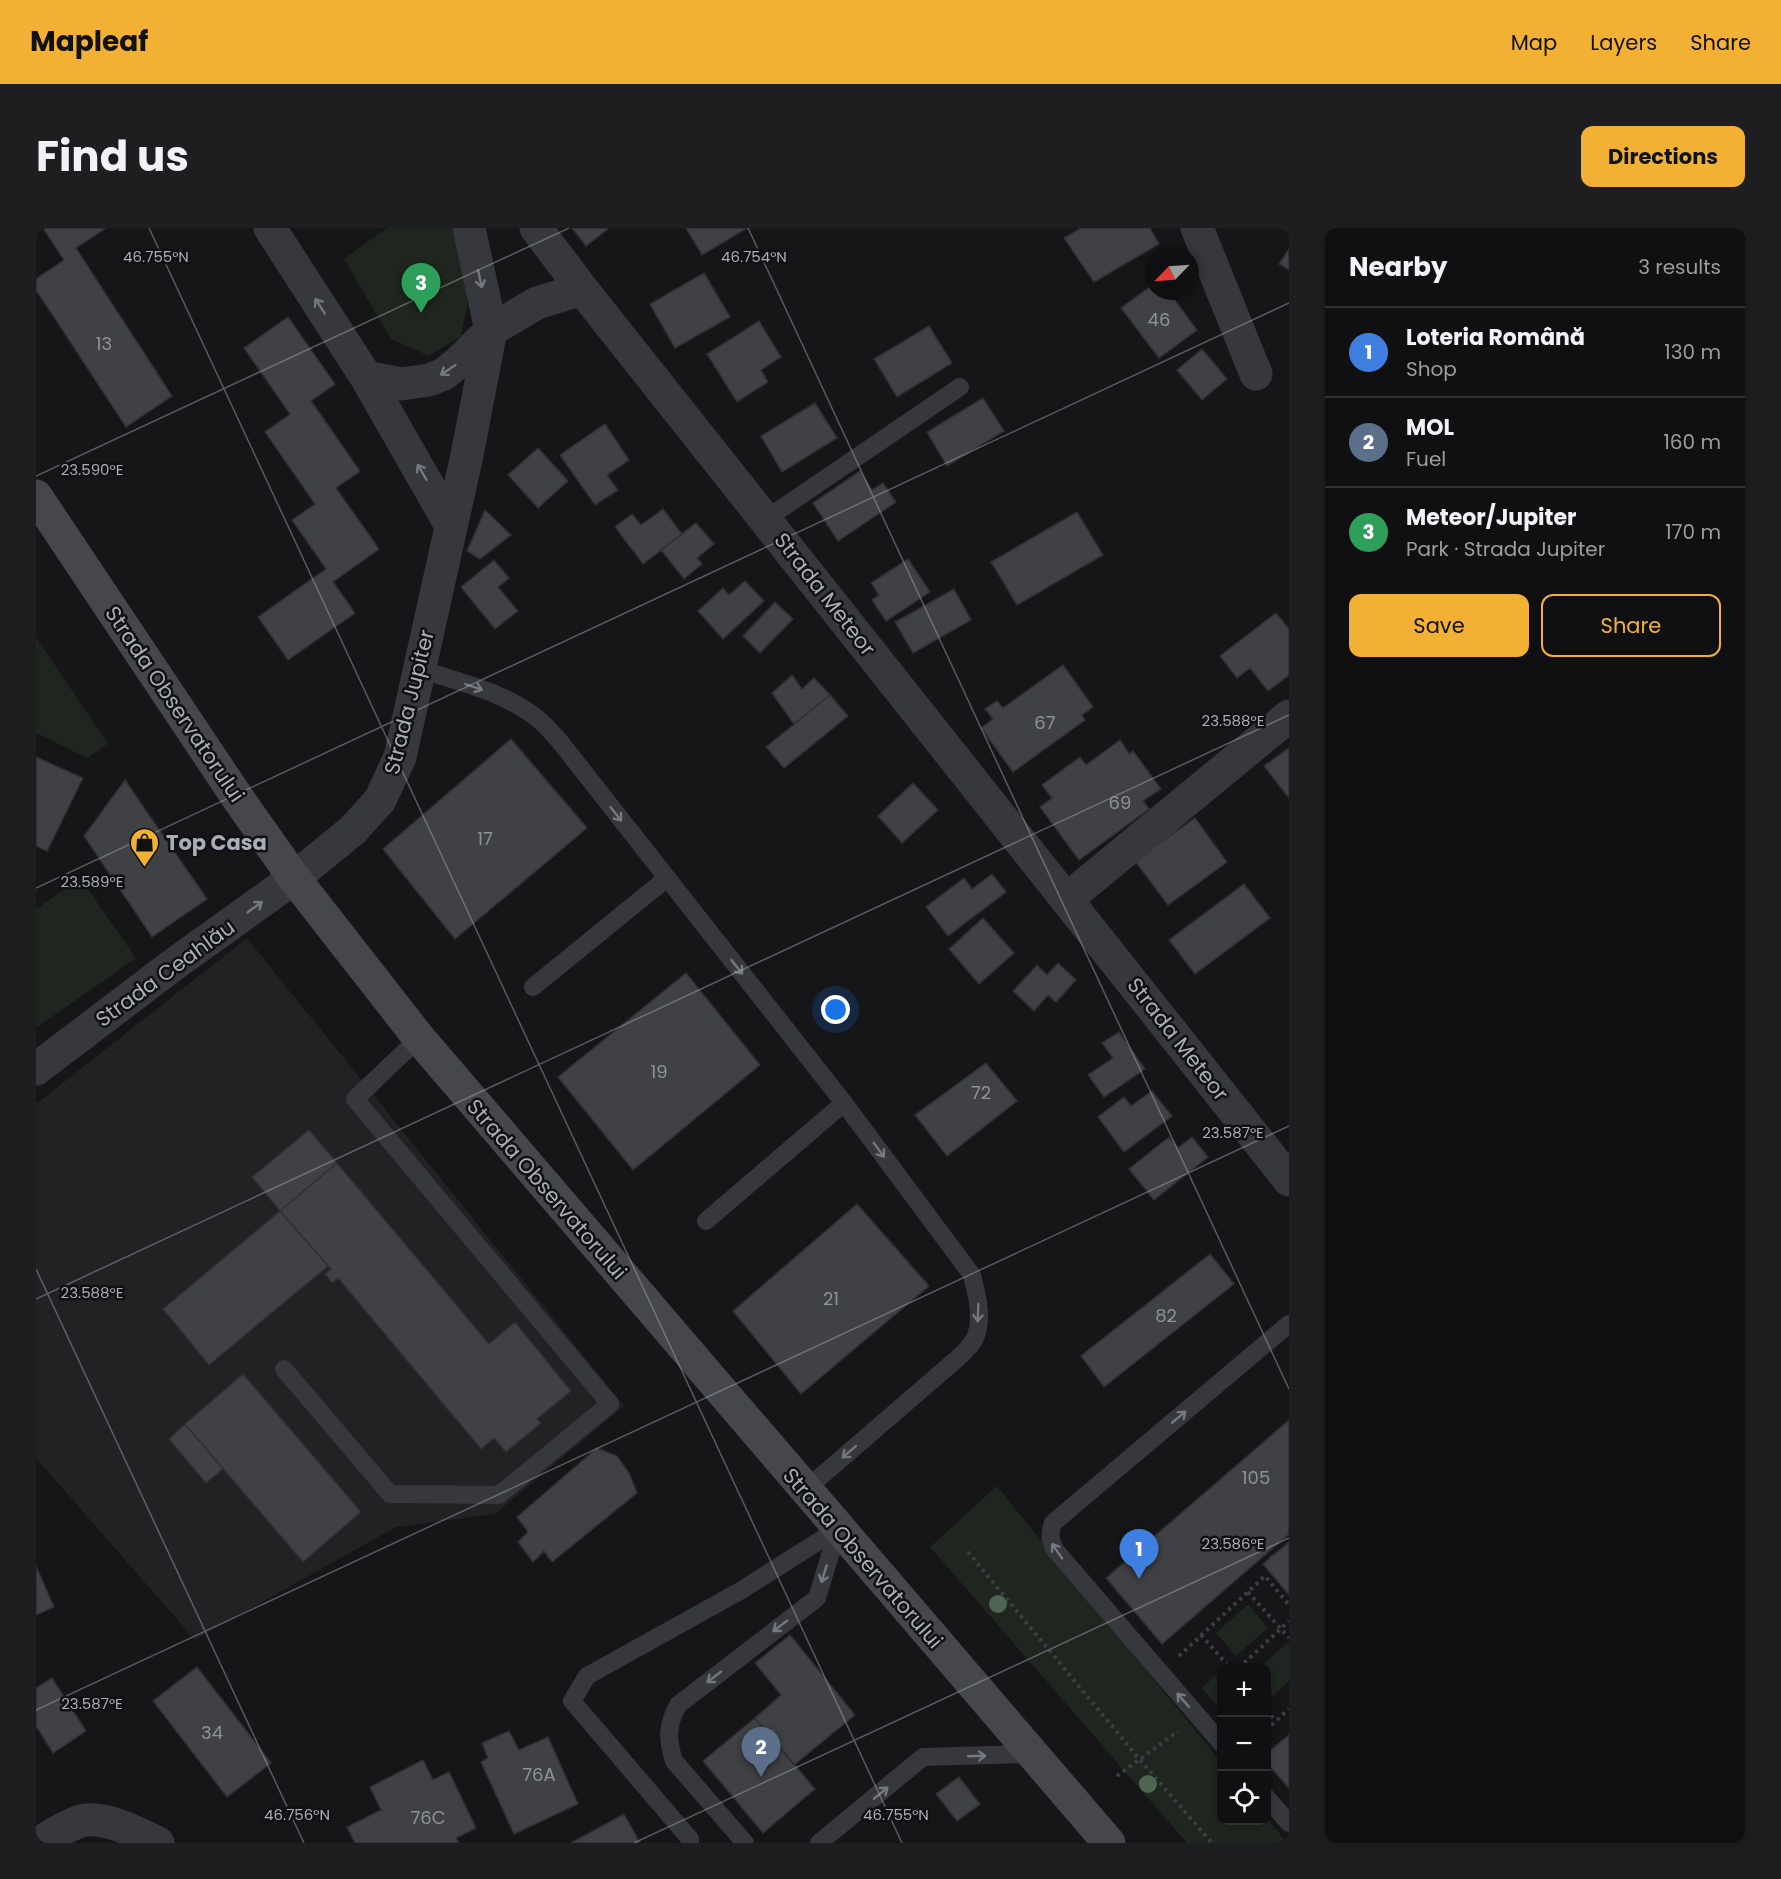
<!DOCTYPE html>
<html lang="en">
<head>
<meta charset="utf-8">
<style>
	:root { --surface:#101012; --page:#1e1e20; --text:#f1f3f6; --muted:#9c9d9f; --line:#303032; --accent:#f2b134 }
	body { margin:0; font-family:Poppins,sans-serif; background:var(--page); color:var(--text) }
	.controls { position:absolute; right:18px; bottom:18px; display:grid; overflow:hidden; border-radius:12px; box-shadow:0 3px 9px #0003 }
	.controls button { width:54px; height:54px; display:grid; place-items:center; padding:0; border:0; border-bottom:2px solid var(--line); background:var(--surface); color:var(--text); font:30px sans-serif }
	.compass { position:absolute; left:1109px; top:18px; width:54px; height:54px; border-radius:50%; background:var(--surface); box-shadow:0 3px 9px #0003; rotate:245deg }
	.you { position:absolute; left:800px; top:782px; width:21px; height:21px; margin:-15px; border:4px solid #fff; border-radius:50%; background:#1a73e8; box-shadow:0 0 0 9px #1a73e833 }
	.badge { display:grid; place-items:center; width:39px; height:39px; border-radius:50%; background:var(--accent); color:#fff; font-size:20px; font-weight:700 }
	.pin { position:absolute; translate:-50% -50px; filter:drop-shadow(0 2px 3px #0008) }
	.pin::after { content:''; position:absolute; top:32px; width:21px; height:18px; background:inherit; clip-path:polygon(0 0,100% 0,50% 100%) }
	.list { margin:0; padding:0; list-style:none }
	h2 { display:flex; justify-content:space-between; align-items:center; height:78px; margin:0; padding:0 24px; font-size:26px }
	h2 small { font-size:20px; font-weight:400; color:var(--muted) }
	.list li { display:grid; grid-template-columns:39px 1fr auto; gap:18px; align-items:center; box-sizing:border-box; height:90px; padding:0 24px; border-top:2px solid var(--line) }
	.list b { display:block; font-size:22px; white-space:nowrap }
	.list p { margin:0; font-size:20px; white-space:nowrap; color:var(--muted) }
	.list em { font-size:20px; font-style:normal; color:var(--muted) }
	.actions { display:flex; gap:12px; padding:18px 24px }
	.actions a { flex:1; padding:14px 0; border:2px solid var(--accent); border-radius:12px; text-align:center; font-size:21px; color:var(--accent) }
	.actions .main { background:var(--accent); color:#111 }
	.icon { flex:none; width:33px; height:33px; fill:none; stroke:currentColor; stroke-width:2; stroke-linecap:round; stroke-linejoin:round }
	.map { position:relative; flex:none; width:1253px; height:1615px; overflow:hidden; border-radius:12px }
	header { display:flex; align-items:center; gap:36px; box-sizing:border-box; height:84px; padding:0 30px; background:var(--accent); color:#111 }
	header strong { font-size:28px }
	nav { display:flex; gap:33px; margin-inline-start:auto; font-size:21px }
	.intro { display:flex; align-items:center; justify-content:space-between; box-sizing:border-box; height:144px; padding:0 36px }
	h1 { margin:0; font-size:42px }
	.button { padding:15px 27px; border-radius:12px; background:var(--accent); color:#111; font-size:21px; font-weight:700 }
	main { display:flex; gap:36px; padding:0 36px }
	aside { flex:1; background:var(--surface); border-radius:12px; box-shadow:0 3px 9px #0003 }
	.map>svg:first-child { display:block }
	.built { fill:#222225 }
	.green { fill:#1e261f }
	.building { fill:#404145; stroke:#303034; stroke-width:1.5 }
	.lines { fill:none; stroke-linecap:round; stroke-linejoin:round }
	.path { stroke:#3d3f44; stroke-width:4; stroke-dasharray:3 4.5; stroke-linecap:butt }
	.lane { stroke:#37383d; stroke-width:18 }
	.street { stroke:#37383d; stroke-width:33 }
	.secondary { stroke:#45474d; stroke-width:33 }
	.tree { fill:#506452 }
	.oneway { stroke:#757881 }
	.ticks { fill:none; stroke:#a8adb8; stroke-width:1.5; stroke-opacity:0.45 }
	.labels { text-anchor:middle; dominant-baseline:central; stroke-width:5; stroke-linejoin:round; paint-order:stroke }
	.number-label { font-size:18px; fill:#8e929b }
	.street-label { font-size:21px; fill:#a8adb8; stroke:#111113 }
	.poi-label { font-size:21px; font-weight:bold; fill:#a8adb8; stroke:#111113; text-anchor:start }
	.ticks-label { font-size:15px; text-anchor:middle; fill:#a8adb8; stroke:#111113; stroke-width:5; stroke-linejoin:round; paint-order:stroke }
</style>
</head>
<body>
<header>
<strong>Mapleaf</strong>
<nav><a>Map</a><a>Layers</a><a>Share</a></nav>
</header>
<div class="intro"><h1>Find us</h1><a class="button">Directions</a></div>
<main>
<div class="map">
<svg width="1253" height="1615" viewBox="0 0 1253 1615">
	<rect width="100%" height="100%" fill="#161618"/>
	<path class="built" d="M211,710L588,1178L459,1286L360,1299L159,1412L0,1230V876Z"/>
	<path class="green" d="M351,0H424L434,63L425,108L393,128L355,111L308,31Z
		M0,409L72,516L51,530L0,505Z
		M44,650L100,730L0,800V681Z
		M961,1258L1185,1534L1186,1592H1230L1231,1590L1251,1615H1151L894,1319Z
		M1212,1376L1232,1400L1200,1428L1180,1405Z
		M1251,1415L1253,1418V1453L1237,1468L1231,1461L1230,1440L1224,1439Z
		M1183,1444L1185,1447V1483L1166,1460Z"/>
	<path class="building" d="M7,0H70L40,20L136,168L90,199L0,62V51L28,32Z
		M536,0H571L572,1L550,18Z
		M650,0H711L666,27Z
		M1045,0H1114L1123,16L1058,54L1028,10Z
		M1253,21V42L1243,36Z
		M668,45L694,89L639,120L614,76Z
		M1118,56V63H1132L1161,102L1123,130L1085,80Z
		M252,89L299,156L275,173L324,243L300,260L343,321L297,354L319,385L252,432L222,389L290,341L256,292L279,276L229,204L254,186L208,120Z
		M723,93L745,129L725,142L732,154L701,174L671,126Z
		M893,98L916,135L861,169L838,131Z
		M1166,121L1191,151L1166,172L1141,142Z
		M947,170L968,203L911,238L891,204Z
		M779,175L801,210L746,244L725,208Z
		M569,196L593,232L571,247L582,262L559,277L524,227Z
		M502,220L532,253L502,280L472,247Z
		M824,243L836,262L847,255L860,274L802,313L777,275Z
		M627,281L646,306L607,336L579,299L596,286L605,297Z
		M449,282L475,307L444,331L431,323Z
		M1041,284L1067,327L981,377L955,334Z
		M660,295L678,316L661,330L666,336L648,351L625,322Z
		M872,331L894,364L850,393L836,372L843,367L835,355Z
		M458,332L473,350L462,359L482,383L459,401L425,359Z
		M709,353L728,373L687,411L662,383L687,360L693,367Z
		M918,361L935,392L877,425L859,394Z
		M739,374L757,391L724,425L707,408Z
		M1240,385L1253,401V447L1232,463L1214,440L1201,450L1184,428Z
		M1027,437L1057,479L1046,487L1049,492L977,544L945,500L957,491L949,481L961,473L967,480Z
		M756,447L766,461L778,450L794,467L758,496L736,465Z
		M794,467L812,488L748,540L730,519Z
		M475,511L551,600L419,711L347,621Z
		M1084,512L1093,526L1097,523L1125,561L1107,573L1113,581L1043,632L1004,579L1016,570L1006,557L1044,529L1050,537Z
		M1253,520V570L1228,538Z
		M0,529L47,550L11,623L0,618Z
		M89,552L171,671L116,709L48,608Z
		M877,555L902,582L866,615L842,588Z
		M1159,590L1191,634L1132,677L1099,633Z
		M956,646L970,664L912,708L890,679L928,650L936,661Z
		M1208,656L1234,690L1159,746L1133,712Z
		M947,690L978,725L943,756L913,721Z
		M1022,735L1040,752L1020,774L1012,767L998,783L977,763L1001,737L1011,747Z
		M650,745L724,837L597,942L522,849Z
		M1083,804L1109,841L1068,869L1052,847L1077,830L1066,815Z
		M950,835L981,873L911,928L879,887Z
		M1116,863L1136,888L1088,924L1062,889L1088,869L1095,878Z
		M273,902L301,935L244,983L216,949Z
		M1133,909L1142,920L1156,909L1172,929L1118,972L1093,941Z
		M301,935L453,1116L479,1094L535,1163L501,1191L505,1195L470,1224L458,1210L445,1221L302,1050L296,1055L289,1046L295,1041L244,983Z
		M821,976L893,1058L765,1166L697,1083Z
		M244,983L292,1038L173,1137L127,1081Z
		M1174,1026L1198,1056L1068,1159L1045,1128Z
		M207,1146L325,1284L267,1334L149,1196Z
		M1253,1192V1306L1126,1416L1070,1350Z
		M149,1196L187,1241L170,1255L133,1211Z
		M561,1220L581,1228L593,1245L601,1265L516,1334L508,1323L497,1334L482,1314L492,1304L481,1289Z
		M1253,1314V1367L1227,1336Z
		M0,1338L18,1379L0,1387Z
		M754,1407L819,1487L758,1537L719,1490L745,1467L719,1435Z
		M161,1439L235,1535L191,1569L117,1473Z
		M16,1450L50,1503L17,1525L0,1498V1460Z
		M719,1490L779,1561L727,1605L667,1533Z
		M473,1503L483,1522L512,1509L542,1576L478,1606L445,1534L452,1530L446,1515Z
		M1253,1507V1560L1230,1534V1526Z
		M387,1532L397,1552L413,1544L440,1600L420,1610L423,1615H319L311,1599L345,1582L334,1559Z
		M923,1549L944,1576L921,1593L900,1566Z
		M588,1586L604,1615H535Z"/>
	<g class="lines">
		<path class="path" d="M932,1324L1104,1532L1176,1615
			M1235,1328L1253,1349
			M1212,1364L1253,1410
			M1165,1407L1194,1440
			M1143,1428L1229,1348L1253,1377
			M1203,1440L1253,1393
			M1230,1482L1240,1493
			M1230,1502L1253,1481
			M1081,1548L1142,1503"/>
		<path class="lane" d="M730,291L924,159
			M383,441C423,454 469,464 502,491C511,498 518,507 525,515L808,875L936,1047C941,1067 948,1093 938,1112C934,1119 927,1125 922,1130L769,1262
			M497,759L631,650
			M670,993L808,875
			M248,1141L354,1266L463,1267L574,1176L319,871L383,810
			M1186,1516L1020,1323C1014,1313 1013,1306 1017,1295L1253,1096
			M1230,1569L1253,1595
			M654,1615V1611L536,1473L551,1448L704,1363L802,1301
			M709,1615L638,1533C631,1511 631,1497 642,1477L781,1370L802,1301
			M783,1615L887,1529L995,1526"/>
		<path class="street" d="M234,0L330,149L414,296
			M500,0L546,61L1253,952
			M1161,0L1220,146
			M330,149L365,156L393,152L408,146L424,133L455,102L501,75L546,61
			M1031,671L1253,488
			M0,841L137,737L258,650L317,602L344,572L364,529L431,227L455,102L433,0
			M3,1615C16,1607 30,1598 45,1593C68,1587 102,1605 122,1615"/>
		<path class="secondary" d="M0,268L201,569L258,650L383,810L1073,1615"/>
	</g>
	<g class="tree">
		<circle cx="962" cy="1376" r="9"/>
		<circle cx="1112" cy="1556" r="9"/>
	</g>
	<defs><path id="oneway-shaft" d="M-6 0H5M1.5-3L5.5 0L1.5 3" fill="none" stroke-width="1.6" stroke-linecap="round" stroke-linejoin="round" transform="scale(1.5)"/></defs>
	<g class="oneway">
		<use href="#oneway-shaft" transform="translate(444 51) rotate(78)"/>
		<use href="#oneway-shaft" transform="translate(284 78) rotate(-123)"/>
		<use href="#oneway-shaft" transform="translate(412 142) rotate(146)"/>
		<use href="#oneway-shaft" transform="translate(386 244) rotate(-120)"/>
		<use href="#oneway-shaft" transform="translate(438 459) rotate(19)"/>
		<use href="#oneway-shaft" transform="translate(580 586) rotate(52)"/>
		<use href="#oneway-shaft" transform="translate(219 679) rotate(-36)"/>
		<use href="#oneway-shaft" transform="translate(701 739) rotate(52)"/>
		<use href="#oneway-shaft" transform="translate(843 922) rotate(54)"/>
		<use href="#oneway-shaft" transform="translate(942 1085) rotate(92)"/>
		<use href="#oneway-shaft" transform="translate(1143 1189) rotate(-40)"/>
		<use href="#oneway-shaft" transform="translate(813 1224) rotate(139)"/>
		<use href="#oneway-shaft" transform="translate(1021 1323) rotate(-125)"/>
		<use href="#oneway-shaft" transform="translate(788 1346) rotate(107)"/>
		<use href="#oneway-shaft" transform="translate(744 1398) rotate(143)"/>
		<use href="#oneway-shaft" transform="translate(678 1449) rotate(142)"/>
		<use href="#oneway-shaft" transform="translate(1147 1472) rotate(-131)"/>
		<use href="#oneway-shaft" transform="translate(941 1528) rotate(-2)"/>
		<use href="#oneway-shaft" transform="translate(845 1565) rotate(-39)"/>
	</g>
	<path class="ticks" d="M113,0L866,1615M712,0L1253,1161M0,248L533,0M0,660L1253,75M0,1041L268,1615M0,1071L1253,487M0,1482L1253,898M598,1615L1253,1310"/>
	<defs>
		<symbol id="shop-pin" viewBox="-11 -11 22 30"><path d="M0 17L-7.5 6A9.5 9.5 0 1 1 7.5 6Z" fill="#f2b134" stroke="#111113"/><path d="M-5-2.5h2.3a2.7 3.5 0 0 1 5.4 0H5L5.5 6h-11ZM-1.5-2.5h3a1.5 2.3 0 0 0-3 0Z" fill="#111"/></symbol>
	</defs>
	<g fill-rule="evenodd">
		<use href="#shop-pin" x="92" y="598" width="33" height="45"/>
	</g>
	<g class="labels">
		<g class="number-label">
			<text x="1123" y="91">46</text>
			<text x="68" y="115">13</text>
			<text x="1009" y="494">67</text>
			<text x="1084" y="574">69</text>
			<text x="449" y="610">17</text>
			<text x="623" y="843">19</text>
			<text x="945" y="864">72</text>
			<text x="795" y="1070">21</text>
			<text x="1130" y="1087">82</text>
			<text x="1220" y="1249">105</text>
			<text x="176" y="1504">34</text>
			<text x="503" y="1546">76A</text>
			<text x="392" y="1589">76C</text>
		</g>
		<g class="street-label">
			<text transform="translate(789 366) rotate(52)">Strada Meteor</text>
			<text transform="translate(373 474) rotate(-76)">Strada Jupiter</text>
			<text transform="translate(139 476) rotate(56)">Strada Observatorului</text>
			<text transform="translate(129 745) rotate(-36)">Strada Ceahlău</text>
			<text transform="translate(1142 811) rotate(52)">Strada Meteor</text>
			<text transform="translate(511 961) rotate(49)">Strada Observatorului</text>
			<text transform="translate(827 1330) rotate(49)">Strada Observatorului</text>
		</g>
		<g class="poi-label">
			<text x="130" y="614">Top Casa</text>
		</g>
	</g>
	<g class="ticks-label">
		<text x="120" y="34">46.755°N</text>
		<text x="718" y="34">46.754°N</text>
		<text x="56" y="247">23.590°E</text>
		<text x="1197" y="498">23.588°E</text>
		<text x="56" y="659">23.589°E</text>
		<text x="1197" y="910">23.587°E</text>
		<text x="56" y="1070">23.588°E</text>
		<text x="1197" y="1321">23.586°E</text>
		<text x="56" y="1481">23.587°E</text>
		<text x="261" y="1592">46.756°N</text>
		<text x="860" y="1592">46.755°N</text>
	</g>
</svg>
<div class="controls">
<button>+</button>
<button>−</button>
<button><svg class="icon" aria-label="locate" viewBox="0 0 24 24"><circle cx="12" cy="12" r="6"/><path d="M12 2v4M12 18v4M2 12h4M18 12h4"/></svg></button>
</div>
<svg class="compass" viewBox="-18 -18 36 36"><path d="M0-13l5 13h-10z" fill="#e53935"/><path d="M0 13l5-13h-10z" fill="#9c9d9f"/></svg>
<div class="you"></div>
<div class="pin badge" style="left:1103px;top:1351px;background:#3f7fe0">1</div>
<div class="pin badge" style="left:725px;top:1549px;background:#5c6f8a">2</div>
<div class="pin badge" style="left:385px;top:85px;background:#2e9e5b">3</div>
</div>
<aside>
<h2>Nearby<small>3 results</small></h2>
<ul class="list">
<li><span class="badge" style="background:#3f7fe0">1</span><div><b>Loteria Română</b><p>Shop</p></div><em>130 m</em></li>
<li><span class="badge" style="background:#5c6f8a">2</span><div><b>MOL</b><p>Fuel</p></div><em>160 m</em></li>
<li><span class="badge" style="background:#2e9e5b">3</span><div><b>Meteor/Jupiter</b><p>Park · Strada Jupiter</p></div><em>170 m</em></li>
</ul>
<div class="actions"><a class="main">Save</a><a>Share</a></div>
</aside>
</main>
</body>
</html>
